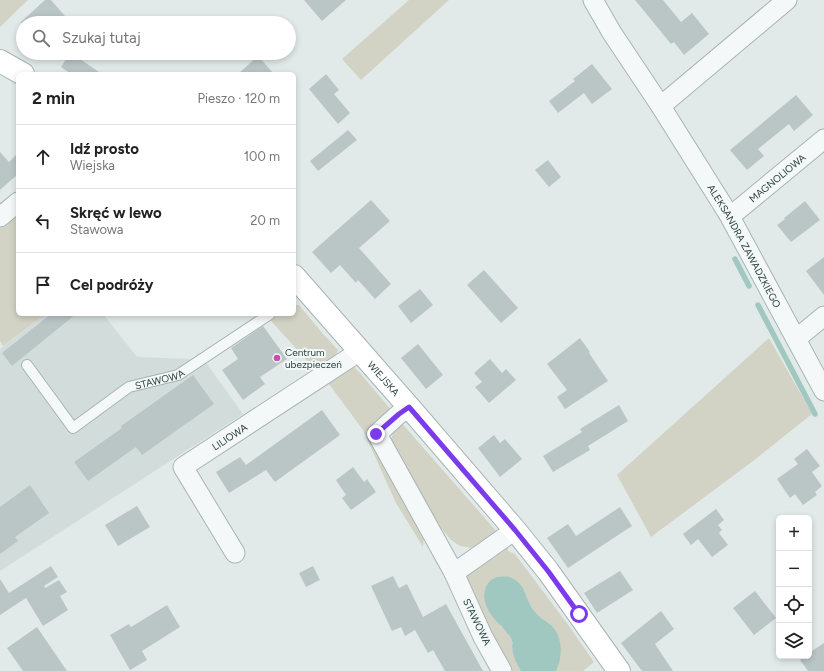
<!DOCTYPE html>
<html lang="pl">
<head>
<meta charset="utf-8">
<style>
	:root { --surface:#fff; --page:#f2f2f2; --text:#222; --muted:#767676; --line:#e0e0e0 }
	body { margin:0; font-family:Figtree,sans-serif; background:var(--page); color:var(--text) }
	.controls { position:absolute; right:12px; bottom:12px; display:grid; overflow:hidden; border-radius:6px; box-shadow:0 2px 6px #0003 }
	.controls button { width:36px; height:36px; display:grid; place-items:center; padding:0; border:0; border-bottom:1px solid var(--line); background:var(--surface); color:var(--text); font:20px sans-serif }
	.stop { position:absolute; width:12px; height:12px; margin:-9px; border:3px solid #7c3aed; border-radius:50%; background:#fff }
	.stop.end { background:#7c3aed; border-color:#fff; box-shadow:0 1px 4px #0008 }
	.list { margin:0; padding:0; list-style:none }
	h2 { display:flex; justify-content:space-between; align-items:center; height:52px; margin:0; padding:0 16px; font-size:17px }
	h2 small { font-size:13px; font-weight:400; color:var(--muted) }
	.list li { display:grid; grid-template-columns:26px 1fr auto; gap:12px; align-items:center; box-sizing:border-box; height:64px; padding:0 16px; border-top:1px solid var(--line) }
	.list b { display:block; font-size:15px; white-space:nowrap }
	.list p { margin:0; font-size:13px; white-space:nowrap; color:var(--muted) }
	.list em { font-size:13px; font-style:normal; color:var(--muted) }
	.icon { flex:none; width:22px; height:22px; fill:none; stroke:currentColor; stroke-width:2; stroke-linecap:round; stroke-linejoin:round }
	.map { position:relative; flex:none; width:824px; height:671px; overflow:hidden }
	.search { position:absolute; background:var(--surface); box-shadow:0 2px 6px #0003; left:16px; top:16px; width:280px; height:44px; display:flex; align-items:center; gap:10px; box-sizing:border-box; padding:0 14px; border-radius:22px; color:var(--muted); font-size:15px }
	.panel { position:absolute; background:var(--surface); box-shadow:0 2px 6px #0003; left:16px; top:72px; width:280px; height:244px; border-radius:6px }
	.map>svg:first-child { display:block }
	.built { fill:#d1dcdb }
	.green { fill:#d2d3c4 }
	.water { fill:#a0c8c1 }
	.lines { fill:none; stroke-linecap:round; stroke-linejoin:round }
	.stream { stroke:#a0c8c1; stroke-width:5.5 }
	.building { fill:#bac6c6 }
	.lane-casing { stroke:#a7b4b3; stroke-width:12 }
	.street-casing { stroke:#a7b4b3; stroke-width:21 }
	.secondary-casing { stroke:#a7b4b3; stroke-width:24 }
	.lane { stroke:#f5f8f8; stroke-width:10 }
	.street { stroke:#f5f8f8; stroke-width:19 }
	.secondary { stroke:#fff; stroke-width:22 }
	.route { stroke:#7c3aed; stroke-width:5 }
	.poi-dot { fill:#c74fb4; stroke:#f2f7f7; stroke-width:1.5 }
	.labels { text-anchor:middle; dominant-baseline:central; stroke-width:4; stroke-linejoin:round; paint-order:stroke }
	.street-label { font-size:10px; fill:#2b4140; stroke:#f2f7f7 }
	.poi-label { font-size:10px; fill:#2b4140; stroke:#f2f7f7; text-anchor:start }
</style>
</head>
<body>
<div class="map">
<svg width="824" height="671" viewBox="0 0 824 671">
	<rect width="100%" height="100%" fill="#e2eae9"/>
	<path class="built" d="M46,314H103L137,357L192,359L199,353L243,414L0,571V349Z"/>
	<path class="green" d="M0,0H28L0,27Z
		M409,0H449L361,80L342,59Z
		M18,212V314H46L3,346L0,341V228Z
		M294,305H299L323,334L338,350L335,357L321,365L314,368L270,320L280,314H294Z
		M769,338L812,414L753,461L651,537L617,475Z
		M352,365L360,373L393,412L370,429L424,534L423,547L396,503L363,430L329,384L199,468Z
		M399,420L497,532L482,543L472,548L460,546L451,540L433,518L390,442L395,427Z
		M508,547V551L515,554L569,626L594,662L583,671H556L551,625L535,614L529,602L524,590L500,626L508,633L512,641V648L517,665L521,671H507L466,579L468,572L502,548Z"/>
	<path class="water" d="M497,577C501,577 506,576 509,577C526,582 525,599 534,611C538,617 545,620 551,625C563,637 563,656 556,671H521C516,664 513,655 512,647C512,645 513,643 512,641C510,635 505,631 501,626C492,617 481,604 485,590C487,583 490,580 497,577Z"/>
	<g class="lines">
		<path class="stream" d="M735,259L749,286
			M758,305L815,414"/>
	</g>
	<path class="building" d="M45,0H51L71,23H20Z
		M304,0H346L322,21Z
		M635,0H663L681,22L692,13L709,34L684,55L674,42L671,44Z
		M70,53H71L102,74H71L61,67Z
		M258,56L274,74H238Z
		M592,64L612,89L592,104L584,93L558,113L549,101L575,81L573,79Z
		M326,74L339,90L334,94L350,113L338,124L309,89Z
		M796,95L813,115L794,131L789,124L758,149L764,156L747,170L730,150Z
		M348,130L357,140L318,171L310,161Z
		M0,152L9,162L18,153V174L0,190Z
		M548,160L561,177L549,187L535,170Z
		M371,200L390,221L359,248L391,284L375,299L358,280L356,283L340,265L331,273L312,252Z
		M805,201L820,220L791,242L777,225L785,219L784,218Z
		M824,257V295L806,271Z
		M484,270L518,308L501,323L467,285Z
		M420,289L433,305L411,323L398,306Z
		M51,314H76L12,366L2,353Z
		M263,326L287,359L260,377L265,384L243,400L222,370L238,359L231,348Z
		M580,338L590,352L589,353L608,381L565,409L557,397L567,390L547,364Z
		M418,344L443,375L426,389L401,358Z
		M490,359L502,373L506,369L516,380L489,403L475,387L482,382L474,373Z
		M193,375L214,404L142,455L136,447L88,481L74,462L122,428L121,426Z
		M619,405L628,421L588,446L590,450L553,472L543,456L582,432L580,429Z
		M322,410L340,435L275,482L266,470L229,493L216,472L240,457L246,465Z
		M494,435L500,443L505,439L522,459L500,477L478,448Z
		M807,449L820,466L812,472L822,486L815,492L817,495L803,505L795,494L790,498L777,479L798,464L794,459Z
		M353,467L364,482L367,479L376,492L351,510L342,498L346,495L336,480Z
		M30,485L49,513L15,537L18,541L0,554V507Z
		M137,506L150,527L118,546L105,525Z
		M620,507L632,526L568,568L547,538L568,524L576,536Z
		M716,509L724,520L718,525L722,530L719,533L728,545L712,557L698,539L691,545L683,534Z
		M51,566L58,577L44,586L45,588L59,580L67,592L60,596L68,610L43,626L26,598L0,615V579L9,593Z
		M313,566L320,580L306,587L299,573Z
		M620,571L633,590L597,613L584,593Z
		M393,576L399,588L407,584L423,617L446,604L483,671H445L433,650L428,653L415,630L405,636L401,627L392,631L371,586Z
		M755,591L776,618L754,635L733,608Z
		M167,605L180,627L142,651L147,660L130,670L110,635L129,624L131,627Z
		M661,611L674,629L655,644L673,671H642L621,643Z
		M37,627L67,671H23L7,648Z
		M824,643V671H808L800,660L805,656H809V653Z"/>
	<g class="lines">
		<defs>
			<g id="lane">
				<path id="s1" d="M27,365L73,428L129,387L178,375L270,314"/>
			</g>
			<g id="street">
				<path id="s2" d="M593,0L612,33L660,105L729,215L824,391"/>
				<path d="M660,105L668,100L787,0"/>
				<path id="s3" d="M729,215L738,210L824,139"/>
				<path d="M0,217L18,202"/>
				<path d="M796,339L824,316"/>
				<path d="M409,407L399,414L377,434L454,573"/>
				<path id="s4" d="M235,553L183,467L360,351"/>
				<path d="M502,671L483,637L454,573L515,530"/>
			</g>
			<g id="secondary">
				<path d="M0,61L23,74"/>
				<path id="s5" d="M294,276L409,407L515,530L548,571L619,671"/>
			</g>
		</defs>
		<use href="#lane" class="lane-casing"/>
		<use href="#street" class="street-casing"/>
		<use href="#secondary" class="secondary-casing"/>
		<use href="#lane" class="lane"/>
		<use href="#street" class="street"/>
		<use href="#secondary" class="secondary"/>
	</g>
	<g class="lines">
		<path class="route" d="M376,434L399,414L409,407L515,530L548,571L579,614"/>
	</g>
	<circle class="poi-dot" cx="277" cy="358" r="4"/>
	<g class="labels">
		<g class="street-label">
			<text stroke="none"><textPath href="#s3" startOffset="61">MAGNOLIOWA</textPath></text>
			<text stroke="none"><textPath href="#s2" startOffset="289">ALEKSANDRA ZAWADZKIEGO</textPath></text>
			<text stroke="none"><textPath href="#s1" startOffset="179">STAWOWA</textPath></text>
			<text stroke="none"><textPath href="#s5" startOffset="136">WIEJSKA</textPath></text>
			<text stroke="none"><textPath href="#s4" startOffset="156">LILIOWA</textPath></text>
			<text transform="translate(477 622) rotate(64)">STAWOWA</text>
		</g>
		<g class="poi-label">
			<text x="285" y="352">Centrum<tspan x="285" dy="12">ubezpieczeń</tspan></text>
		</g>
	</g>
</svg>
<div class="controls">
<button>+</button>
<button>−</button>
<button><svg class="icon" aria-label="locate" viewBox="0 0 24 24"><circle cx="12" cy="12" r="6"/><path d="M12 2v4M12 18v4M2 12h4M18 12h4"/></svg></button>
<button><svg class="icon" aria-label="layers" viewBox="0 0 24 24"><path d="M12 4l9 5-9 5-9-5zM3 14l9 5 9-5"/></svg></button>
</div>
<div class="stop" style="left:579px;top:614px"></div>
<div class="stop end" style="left:376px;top:434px"></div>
<div class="search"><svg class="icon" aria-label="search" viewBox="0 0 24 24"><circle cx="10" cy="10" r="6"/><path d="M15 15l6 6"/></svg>Szukaj tutaj</div>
<section class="panel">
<h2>2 min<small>Pieszo · 120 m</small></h2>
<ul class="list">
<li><svg class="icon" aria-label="ahead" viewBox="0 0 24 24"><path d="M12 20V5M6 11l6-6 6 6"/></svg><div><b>Idź prosto</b><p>Wiejska</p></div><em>100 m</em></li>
<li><svg class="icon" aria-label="left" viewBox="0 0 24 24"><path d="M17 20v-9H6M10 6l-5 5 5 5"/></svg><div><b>Skręć w lewo</b><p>Stawowa</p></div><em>20 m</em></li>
<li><svg class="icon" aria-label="arrive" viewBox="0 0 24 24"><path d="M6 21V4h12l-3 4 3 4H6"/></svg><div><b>Cel podróży</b></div></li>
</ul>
</section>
</div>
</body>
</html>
